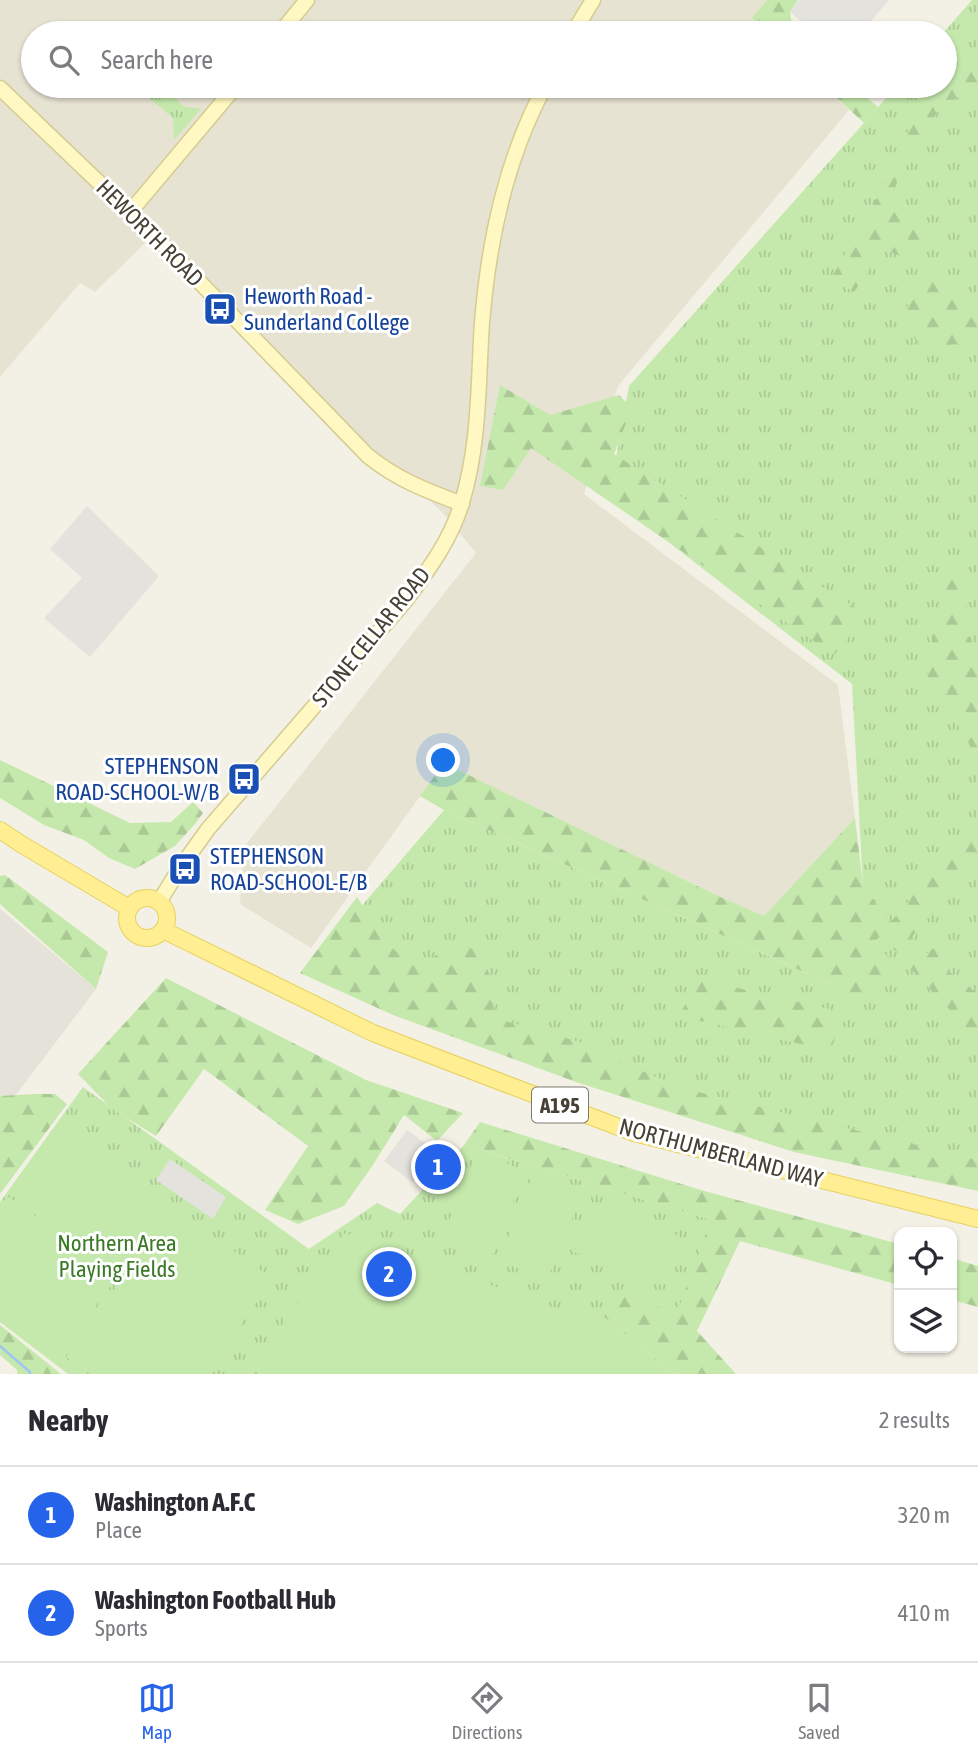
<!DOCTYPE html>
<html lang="en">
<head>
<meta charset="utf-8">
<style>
	:root { --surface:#fff; --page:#f2f2f3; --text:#2b2b33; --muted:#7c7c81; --line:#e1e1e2; --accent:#2563eb }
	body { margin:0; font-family:"Asap Condensed",sans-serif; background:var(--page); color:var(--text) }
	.controls { position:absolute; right:21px; bottom:21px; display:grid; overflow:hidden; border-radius:14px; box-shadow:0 2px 5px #0004 }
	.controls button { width:63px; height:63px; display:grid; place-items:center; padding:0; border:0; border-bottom:2px solid var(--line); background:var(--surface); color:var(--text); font:35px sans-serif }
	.you { position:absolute; left:444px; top:761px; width:24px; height:24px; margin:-18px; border:5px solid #fff; border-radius:50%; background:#1a73e8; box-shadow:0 0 0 10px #1a73e833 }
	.badge { display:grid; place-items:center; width:46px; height:46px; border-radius:50%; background:var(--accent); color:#fff; font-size:23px; font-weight:700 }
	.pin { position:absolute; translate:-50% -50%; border:4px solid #fff; box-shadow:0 2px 7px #0006 }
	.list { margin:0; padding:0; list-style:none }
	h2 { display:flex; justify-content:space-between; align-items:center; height:91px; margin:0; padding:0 28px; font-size:30px }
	h2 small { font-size:23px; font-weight:400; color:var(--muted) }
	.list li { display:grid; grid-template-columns:46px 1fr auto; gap:21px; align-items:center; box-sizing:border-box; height:98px; padding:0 28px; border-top:2px solid var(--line) }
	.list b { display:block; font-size:26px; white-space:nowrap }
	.list p { margin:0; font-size:23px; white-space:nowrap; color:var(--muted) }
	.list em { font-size:23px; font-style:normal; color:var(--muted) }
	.icon { flex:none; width:38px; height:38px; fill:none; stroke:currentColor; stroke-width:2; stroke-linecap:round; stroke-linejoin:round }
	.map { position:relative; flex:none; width:978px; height:1374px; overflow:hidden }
	.search { position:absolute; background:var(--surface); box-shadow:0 2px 5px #0004; left:21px; right:21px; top:21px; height:77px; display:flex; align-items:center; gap:18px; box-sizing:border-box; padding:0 24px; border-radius:38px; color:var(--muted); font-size:26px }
	.sheet { height:287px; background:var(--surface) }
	nav { display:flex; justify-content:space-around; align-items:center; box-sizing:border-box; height:98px; border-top:2px solid var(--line); background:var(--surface); font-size:19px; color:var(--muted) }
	nav a { display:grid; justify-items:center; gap:4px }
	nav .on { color:var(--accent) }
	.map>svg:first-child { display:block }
	.residential { fill:#e7e3d3 }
	.industrial { fill:#e5e2da }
	.grass { fill:url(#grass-tufts) }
	.forest { fill:url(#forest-firs) }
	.pitch { fill:#c5e9ac }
	.parking { fill:#e4e2dd }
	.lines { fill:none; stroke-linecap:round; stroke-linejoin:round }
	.stream { stroke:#9fc5f2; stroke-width:2.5 }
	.secondary-casing { stroke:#d5cc93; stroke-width:17 }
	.primary-casing { stroke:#e7d05f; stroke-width:18 }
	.secondary { stroke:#fff8c3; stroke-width:14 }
	.primary { stroke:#ffee92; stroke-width:16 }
	.labels { text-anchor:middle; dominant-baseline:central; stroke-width:6; stroke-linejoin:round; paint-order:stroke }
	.shield { fill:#fff; stroke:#7e7a71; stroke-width:2 }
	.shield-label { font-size:21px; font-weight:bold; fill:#464134 }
	.street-label { font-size:23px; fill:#464134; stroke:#fff }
	.transit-label { font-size:23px; fill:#164399; stroke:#fff; text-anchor:start }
	.park-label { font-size:23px; fill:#3b7926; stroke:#fff }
</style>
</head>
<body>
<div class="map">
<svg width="978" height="1374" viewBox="0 0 978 1374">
	<defs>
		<pattern id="grass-tufts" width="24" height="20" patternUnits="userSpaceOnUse" patternTransform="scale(1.75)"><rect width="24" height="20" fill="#c5e9ac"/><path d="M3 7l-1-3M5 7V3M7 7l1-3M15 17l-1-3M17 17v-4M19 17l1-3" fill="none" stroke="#abc995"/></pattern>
		<pattern id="forest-firs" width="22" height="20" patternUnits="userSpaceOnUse" patternTransform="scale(1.75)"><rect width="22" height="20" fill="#c5e9ac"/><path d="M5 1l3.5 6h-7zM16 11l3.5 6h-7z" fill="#abc995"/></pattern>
	</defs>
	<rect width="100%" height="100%" fill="#f3f1e5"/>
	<path class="residential" d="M0,0H767L753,18L768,33H33V86H824L849,110L618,386L584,494L838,685L855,818L764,916L716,895L444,763L311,948L240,904L244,847L476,553L443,513L147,241L95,292L80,283L0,377Z"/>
	<path class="industrial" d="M0,909L96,989L0,1116Z"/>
	<path class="grass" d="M972,0H978V1160L649,1087L329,944L444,810L837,987L863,886L852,684L609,496L629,386L897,86H945V33H943Z
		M135,86H164L183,106L201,109L174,140L173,118Z
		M83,1087L309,1249L377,1203L400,1214L464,1145L712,1220L676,1316H603L675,1374H68L0,1322V1202Z"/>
	<path class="forest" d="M767,0H798L790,12L792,26L800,33H768L752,18Z
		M964,46L978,62V84L937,112L894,188L916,223L929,235L919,264L883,249L855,291L829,282L890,175L926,86H945V57Z
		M824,86H853L878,107L864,123Z
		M930,267L978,304V346L953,344L927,355L915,339L906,309Z
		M500,385L550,415L619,395L632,408L614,454L867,615L834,655L531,448L503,490L480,486Z
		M955,566L965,583L968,635L978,654V759L926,671L939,607L944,567Z
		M0,760L130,823L171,822L193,802L203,813L195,824L175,846L135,869L109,858L84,840L44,825L0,798Z
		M444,763L716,895L764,916L855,818L863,885L890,923L978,818V860L898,953L879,937L873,944L894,961L856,1007L837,987L444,810L420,796Z
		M5,875L108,952L96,989L0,904V876Z
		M357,897L390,946L419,970L452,941L478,951L490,976L495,1018L580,1042L618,1061L686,1089L978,1160V1191L794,1152L576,1082L393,1015L300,973Z
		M935,947L949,972L978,994V1032L967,1028L909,967Z
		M166,978L366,1080L463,1113L437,1141L404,1115L373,1165L344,1206L298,1224L265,1210L308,1146L204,1069L156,1136L112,1109L78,1074Z
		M699,979L842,1012L831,1051L679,1016Z
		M35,1094H55L67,1104L0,1194V1096Z
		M480,1122L701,1190L899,1244V1285L740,1241L697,1331L736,1374H675L603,1316L622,1289L676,1315L711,1220L464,1145Z
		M952,1258L978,1266V1307L952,1300Z
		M0,1325L61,1374H17V1370L0,1355Z"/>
	<path class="pitch" d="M58,1122L172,1203L121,1273L8,1192Z
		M477,1151L525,1171L491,1257L442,1238Z
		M533,1174L582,1194L547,1280L499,1261Z
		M7,1196L118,1275L62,1353L0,1309V1206Z
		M593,1203L679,1236L661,1285L574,1252Z
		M173,1207L273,1279L223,1349L123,1277Z
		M345,1233L577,1316L663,1367L660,1374H258L284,1323Z
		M119,1283L219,1354L204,1374H90L66,1357Z"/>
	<path class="parking" d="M799,0H889L861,33H815L790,12Z
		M87,506L159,576L90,657L44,618L82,578L50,549Z
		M407,1130L436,1151L413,1183L384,1161Z
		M170,1159L226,1197L213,1219L156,1180Z"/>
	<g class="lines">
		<path class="stream" d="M0,1346L30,1372V1374"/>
		<defs>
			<path id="secondary" d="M280,33L307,0
				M573,33L593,0
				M0,88L158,239L368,456C398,480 425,490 462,504
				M130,212L236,86
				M159,902L180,868L208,829L407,599C429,569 452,538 462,502C480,443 478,382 482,322C489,239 506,159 545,86"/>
			<path id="primary" d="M0,830L21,844L129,908
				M127 918a20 20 0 1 1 40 0a20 20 0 1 1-40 0Z
				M163,930L373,1033L634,1133L978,1219"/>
		</defs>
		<use href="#secondary" class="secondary-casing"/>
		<use href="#primary" class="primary-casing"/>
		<use href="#secondary" class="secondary"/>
		<use href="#primary" class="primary"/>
	</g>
	<defs>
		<symbol id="bus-square" viewBox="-11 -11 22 22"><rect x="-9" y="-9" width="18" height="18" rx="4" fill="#1a4fb4" stroke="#fff"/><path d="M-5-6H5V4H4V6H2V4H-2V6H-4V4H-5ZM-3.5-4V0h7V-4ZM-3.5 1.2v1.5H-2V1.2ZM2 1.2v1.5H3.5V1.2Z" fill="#fff"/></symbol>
	</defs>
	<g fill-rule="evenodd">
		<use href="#bus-square" x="201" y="290" width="38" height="38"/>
		<use href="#bus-square" x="225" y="760" width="38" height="38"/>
		<use href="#bus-square" x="166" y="850" width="38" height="38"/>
	</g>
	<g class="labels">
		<rect class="shield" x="532" y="1087.5" width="56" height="35" rx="5"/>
		<g class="shield-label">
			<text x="560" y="1105">A195</text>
		</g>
		<g class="street-label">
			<text transform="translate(150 233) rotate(45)">HEWORTH ROAD</text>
			<text transform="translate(371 637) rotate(-51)">STONE CELLAR ROAD</text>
			<text transform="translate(721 1153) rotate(15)">NORTHUMBERLAND WAY</text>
		</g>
		<g class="transit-label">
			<text x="244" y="296">Heworth Road -<tspan x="244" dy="26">Sunderland College</tspan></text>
			<text x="219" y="766" text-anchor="end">STEPHENSON<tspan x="219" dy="26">ROAD-SCHOOL-W/B</tspan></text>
			<text x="210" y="856">STEPHENSON<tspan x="210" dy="26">ROAD-SCHOOL-E/B</tspan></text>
		</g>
		<g class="park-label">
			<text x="117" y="1243">Northern Area<tspan x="117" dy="26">Playing Fields</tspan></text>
		</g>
	</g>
</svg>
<div class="controls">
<button><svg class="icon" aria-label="locate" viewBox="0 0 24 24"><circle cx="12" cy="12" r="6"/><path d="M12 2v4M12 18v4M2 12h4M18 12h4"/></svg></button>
<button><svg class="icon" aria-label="layers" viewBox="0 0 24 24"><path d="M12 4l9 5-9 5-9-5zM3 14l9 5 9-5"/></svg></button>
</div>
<div class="you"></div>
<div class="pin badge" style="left:438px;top:1167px">1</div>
<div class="pin badge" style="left:389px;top:1274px">2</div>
<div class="search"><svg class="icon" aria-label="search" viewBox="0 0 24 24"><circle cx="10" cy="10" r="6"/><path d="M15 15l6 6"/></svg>Search here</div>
</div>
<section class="sheet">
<h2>Nearby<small>2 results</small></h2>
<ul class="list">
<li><span class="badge">1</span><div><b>Washington A.F.C</b><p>Place</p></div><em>320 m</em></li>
<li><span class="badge">2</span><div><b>Washington Football Hub</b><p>Sports</p></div><em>410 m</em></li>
</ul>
</section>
<nav>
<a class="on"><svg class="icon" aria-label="map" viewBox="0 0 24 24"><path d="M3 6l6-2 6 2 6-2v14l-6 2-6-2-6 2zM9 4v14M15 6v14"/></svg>Map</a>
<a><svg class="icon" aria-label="directions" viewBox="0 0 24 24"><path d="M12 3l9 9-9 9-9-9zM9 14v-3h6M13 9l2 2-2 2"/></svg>Directions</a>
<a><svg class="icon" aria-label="saved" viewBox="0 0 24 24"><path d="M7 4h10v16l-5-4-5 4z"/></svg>Saved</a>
</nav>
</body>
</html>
